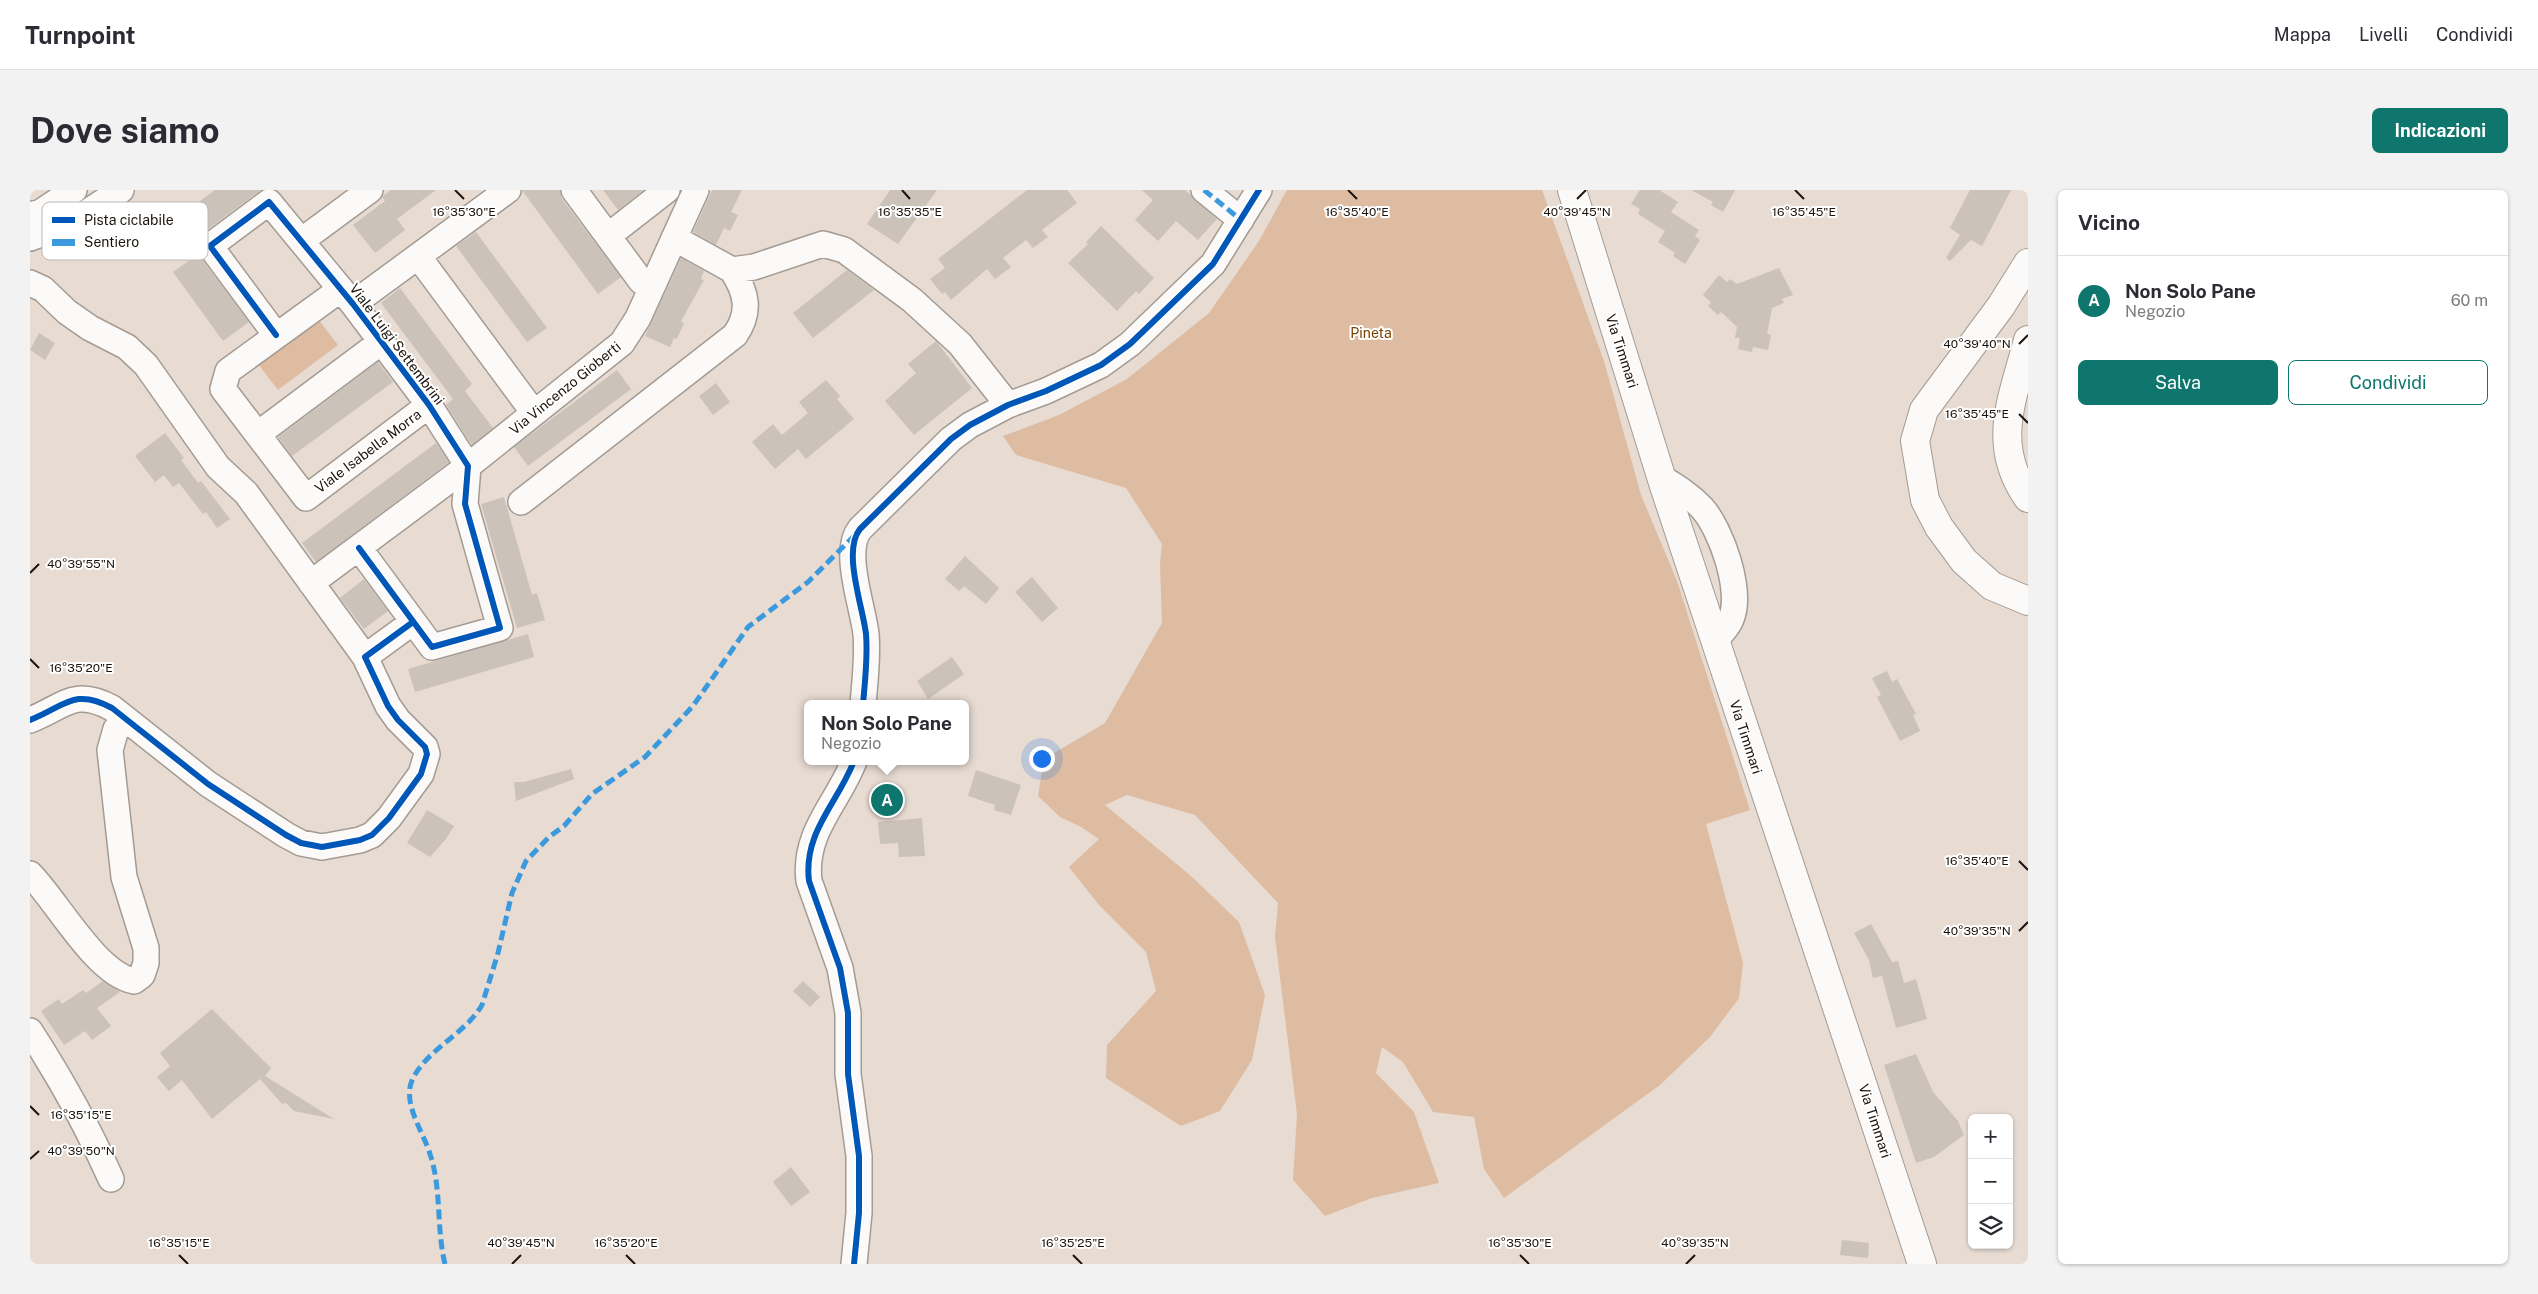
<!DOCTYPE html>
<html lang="it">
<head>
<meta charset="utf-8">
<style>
	:root { --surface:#fff; --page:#f2f2f3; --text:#2b2b33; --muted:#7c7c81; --line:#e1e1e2; --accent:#0f766e }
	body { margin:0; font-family:"Public Sans",sans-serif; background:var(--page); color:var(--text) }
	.controls { position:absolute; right:15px; bottom:15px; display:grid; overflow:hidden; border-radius:8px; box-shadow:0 1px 4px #0004 }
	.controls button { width:45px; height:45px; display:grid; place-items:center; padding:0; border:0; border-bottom:1px solid var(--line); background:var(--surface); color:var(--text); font:25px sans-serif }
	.you { position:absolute; left:1011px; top:568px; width:18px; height:18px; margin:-12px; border:4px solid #fff; border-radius:50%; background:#1a73e8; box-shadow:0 0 0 8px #1a73e833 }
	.badge { display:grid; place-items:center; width:32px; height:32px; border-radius:50%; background:var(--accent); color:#fff; font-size:16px; font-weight:700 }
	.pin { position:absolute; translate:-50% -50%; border:2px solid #fff; box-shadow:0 1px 5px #0006 }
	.popup { position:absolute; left:774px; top:510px; width:165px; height:65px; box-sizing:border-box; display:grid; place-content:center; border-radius:8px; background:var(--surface); filter:drop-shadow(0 1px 4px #0005); font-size:16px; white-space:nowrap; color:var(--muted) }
	.popup b { font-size:19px; color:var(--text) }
	.popup::after { content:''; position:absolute; left:50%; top:100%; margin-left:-10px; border:10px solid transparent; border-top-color:var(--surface) }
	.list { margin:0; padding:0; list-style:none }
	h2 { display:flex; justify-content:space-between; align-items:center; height:65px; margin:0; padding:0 20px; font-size:21px }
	h2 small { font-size:16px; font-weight:400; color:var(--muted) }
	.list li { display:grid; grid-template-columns:32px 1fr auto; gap:15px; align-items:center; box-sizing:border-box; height:90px; padding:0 20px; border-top:1px solid var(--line) }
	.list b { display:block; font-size:19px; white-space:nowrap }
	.list p { margin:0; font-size:16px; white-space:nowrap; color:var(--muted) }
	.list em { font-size:16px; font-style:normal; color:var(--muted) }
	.actions { display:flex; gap:10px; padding:15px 20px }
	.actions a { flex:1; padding:11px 0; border:1px solid var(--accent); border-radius:8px; text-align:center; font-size:18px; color:var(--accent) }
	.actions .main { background:var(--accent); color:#fff }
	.icon { flex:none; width:28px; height:28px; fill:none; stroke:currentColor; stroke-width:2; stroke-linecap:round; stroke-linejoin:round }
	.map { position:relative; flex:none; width:1998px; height:1074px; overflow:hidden; border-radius:8px }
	header { display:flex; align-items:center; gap:30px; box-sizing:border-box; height:70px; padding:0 25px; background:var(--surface); border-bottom:1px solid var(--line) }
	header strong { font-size:24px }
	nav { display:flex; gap:28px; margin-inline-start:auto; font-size:18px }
	.intro { display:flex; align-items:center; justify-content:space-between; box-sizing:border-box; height:120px; padding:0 30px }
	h1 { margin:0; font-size:35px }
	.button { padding:12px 22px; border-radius:8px; background:var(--accent); color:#fff; font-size:18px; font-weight:700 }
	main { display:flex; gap:30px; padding:0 30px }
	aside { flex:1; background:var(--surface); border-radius:8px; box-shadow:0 1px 4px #0004 }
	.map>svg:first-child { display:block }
	.green { fill:#debca2 }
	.building { fill:#cbc2ba }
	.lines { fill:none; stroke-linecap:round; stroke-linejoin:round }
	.minor-casing { stroke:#a49b93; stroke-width:28 }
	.major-casing { stroke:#a49b93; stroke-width:30 }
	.minor { stroke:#fbfaf8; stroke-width:25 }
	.major { stroke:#fbfaf8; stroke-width:28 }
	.quiet { stroke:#3b9ade; stroke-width:5; stroke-dasharray:10 5; stroke-linecap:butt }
	.cycleway-casing { stroke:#fff; stroke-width:9 }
	.cycleway { stroke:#0057b8; stroke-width:6 }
	.ticks { fill:none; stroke:#1b140e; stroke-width:2 }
	.labels { text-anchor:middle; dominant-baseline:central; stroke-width:4; stroke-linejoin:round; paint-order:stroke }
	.park-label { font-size:14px; fill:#7a4100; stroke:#fff }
	.street-label { font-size:14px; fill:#1b140e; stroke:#fff }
	.key { fill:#fff; stroke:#bbb8b7; stroke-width:1 }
	.key-label { font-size:14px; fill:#1b140e }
	.ticks-label { font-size:12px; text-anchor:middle; fill:#1b140e; stroke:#fff; stroke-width:4; stroke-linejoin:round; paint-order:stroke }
</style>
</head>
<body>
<header>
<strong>Turnpoint</strong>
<nav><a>Mappa</a><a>Livelli</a><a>Condividi</a></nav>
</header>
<div class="intro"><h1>Dove siamo</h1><a class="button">Indicazioni</a></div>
<main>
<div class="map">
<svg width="1998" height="1074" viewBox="0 0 1998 1074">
	<rect width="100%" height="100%" fill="#e7dbd2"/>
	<path class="green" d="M1257,0H1512L1574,171L1611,305L1647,391L1720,620L1676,634L1713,773L1709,808L1680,847L1630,895L1474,1008L1454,979L1444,927L1403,922L1373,872L1352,857L1346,883L1384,922L1409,993L1342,1008L1295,1026L1263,990L1267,924L1245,747L1248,713L1165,625L1097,605L1075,615L1161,686L1209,732L1235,805L1222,870L1190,921L1151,936L1076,888L1077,855L1126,801L1116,762L1069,715L1039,677L1069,649L1051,637L1030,627L1008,606L1014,569L1075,533L1132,433L1130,374L1132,354L1096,298L986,265L973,246L1029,225L1097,189L1179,123L1229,51Z
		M285,125L308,155L248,200L225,170Z"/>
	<path class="building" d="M185,0H231L171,44L161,56L143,31Z
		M361,0H406L367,29L375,40L345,63L323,35L355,11L352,7Z
		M492,0H530L532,9L591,87L568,104Z
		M573,0H614L588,20Z
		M682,0H712L701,22L708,25L700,41L694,38L686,55L663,42Z
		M860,0H907L868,54L837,34Z
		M997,0H1037L1047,13L1012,40L1018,47L1003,58L996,50L973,68L981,77L965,89L957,79L921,110L915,102L912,104L900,89L915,78L908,69Z
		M1112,0H1155L1187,29L1168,50L1146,31L1128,51L1105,30L1123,10Z
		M1610,0H1629L1648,12L1641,22L1669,40L1665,46L1670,50L1655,74L1643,66L1645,63L1628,52L1635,41L1608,24L1610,19L1601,14Z
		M1661,0H1705L1693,22L1681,15L1683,12Z
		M1940,0H1981L1952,56L1941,50L1920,71L1916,68L1930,45L1920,38Z
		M1071,36L1124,88L1109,104L1106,101L1087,121L1038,73L1058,54L1056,52Z
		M446,42L517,138L497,152L426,56Z
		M168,64L219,132L193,151L143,82Z
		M651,68L674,81L671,89L674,90L651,131L654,133L647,149L644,148L640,157L615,146Z
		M1749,78L1763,105L1752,109L1754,113L1742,118L1737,144L1741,145L1738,160L1723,157L1722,162L1708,159L1710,148H1705L1707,137L1691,122L1688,125L1678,116L1681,112L1673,105L1689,85L1697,92L1700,89L1707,94Z
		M817,80L844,100L783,148L763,123Z
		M370,98L442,194L435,201L463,238L442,255L416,215L423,209L351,113Z
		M9,143L25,153L15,170L0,160Z
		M906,151L942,198L884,245L855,211L886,183L878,174Z
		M348,172L363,192L262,266L248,247Z
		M587,180L601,199L498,276L484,257Z
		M796,190L810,206L807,209L824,229L776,269L768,259L745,279L722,252L743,234L752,245L778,223L769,212Z
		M686,193L700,212L683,225L669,206Z
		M135,243L154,268L151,270L168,293L171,291L200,329L187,338L176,322L173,324L149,293L143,297L134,285L125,292L105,266Z
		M406,253L419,272L286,372L272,353Z
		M474,307L502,405L507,403L515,430L487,438L451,314Z
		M935,366L969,398L956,414L934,396L929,401L915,389Z
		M1002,387L1028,418L1012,432L985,402Z
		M334,389L358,421L334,439L310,408Z
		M498,444L504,467L385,502L378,479Z
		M922,467L934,484L898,509L887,491Z
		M1857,481L1862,492L1867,489L1886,524L1883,525L1890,541L1870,551L1847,507L1851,505L1842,488Z
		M541,579L544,589L486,611L484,592H494Z
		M946,580L991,595L981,625L964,620L965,615L938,606Z
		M397,620L424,636L416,649L400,667L377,653Z
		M892,628L895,666L869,667L868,653L850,654L848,632Z
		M1841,734L1862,772L1868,771L1874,793L1886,789L1897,829L1866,838L1852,786L1843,788L1839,770L1824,743Z
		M73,791L90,802L67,818L81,836L62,850L55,841L34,855L11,821L29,809L32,814L53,800L56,803Z
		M773,791L790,807L780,817L763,801Z
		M182,819L241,878L235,886L304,929L264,921L256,913L252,914L230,889L182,929L152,890L139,901L127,887L140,876L130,863Z
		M1886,864L1903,902L1928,931L1934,945L1904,967L1886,973L1854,875Z
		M761,977L780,1002L761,1016L743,992Z
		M1812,1050L1839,1053L1838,1068L1810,1065Z"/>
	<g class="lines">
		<defs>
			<path id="minor" d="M544,0L611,91L622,96
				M1174,0L1211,30
				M0,25L11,22L44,0
				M578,46L637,0
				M0,48L41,33L91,0
				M644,48L702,80L724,77L793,54L814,60L882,110L930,154L978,215
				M271,51L340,0
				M388,66L504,223
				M0,93L13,99L37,122L60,138L97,157L116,175L188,277L216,303L335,467
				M311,99L198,181L193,199L276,308L399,215
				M323,114L478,0
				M246,145L180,56L239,12L323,114L399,215L438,276L435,314L470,438L402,457L329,358
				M228,244L351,152
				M1632,288C1646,297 1660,305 1672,318C1691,339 1713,401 1701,429C1698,437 1691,444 1685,450
				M491,312L705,145C721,122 717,103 702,80
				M281,393L438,276L592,153L608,128L666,0
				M833,514C835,491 838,467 836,444C833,417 812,361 830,339L921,249L940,235L978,215L1016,201L1071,175L1100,154L1183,74L1229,0
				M0,530C34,517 44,497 82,518L178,594L256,645L271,653L292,657L330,650L342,645L359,628L391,584L397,564L395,557L368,530L358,516L335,467L383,432
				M824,571C808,613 773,642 779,691L810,778L818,823V884L829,966V1023L824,1074
				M0,684C27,711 66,784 104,791L112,785L116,773V758L94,687L80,560L86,539L97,532
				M0,841C31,889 58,937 81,989"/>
			<path id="major" d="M1542,0L1634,296L1892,1074
				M1998,73L1971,116L1894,220L1885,251L1895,310L1909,337L1934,371L1962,396L1998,411
				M1998,150C1983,208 1960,254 1998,308"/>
		</defs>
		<use href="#minor" class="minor-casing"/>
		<use href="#major" class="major-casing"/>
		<use href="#minor" class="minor"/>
		<use href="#major" class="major"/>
		<path class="quiet" d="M1174,0L1211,30
			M415,1074C406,1037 412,1000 400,964C393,941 371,912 383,888C399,858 435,844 452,815L468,763L482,703L496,671L519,647L534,636L562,604L615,567L663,516L718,437L778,392L824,346"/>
		<defs>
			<path id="cycleway" d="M246,145L180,56L239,12L323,114L399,215L438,276L435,314L470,438L402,457L329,358
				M833,514C835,491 838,467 836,444C833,417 812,361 830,339L921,249L940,235L978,215L1016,201L1071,175L1100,154L1183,74L1229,0
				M0,530C34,517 44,497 82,518L178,594L256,645L271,653L292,657L330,650L342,645L359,628L391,584L397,564L395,557L368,530L358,516L335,467L383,432
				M824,571C808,613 773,642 779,691L810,778L818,823V884L829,966V1023L824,1074"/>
		</defs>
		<use href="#cycleway" class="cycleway-casing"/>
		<use href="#cycleway" class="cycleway"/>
	</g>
	<path class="ticks" d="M425,0L434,9M872,0L880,9M1318,0L1327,9M1765,0L1774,9M1547,9L1556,0M1989,154L1998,145M1989,224L1998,233M0,383L9,374M0,469L9,478M1989,671L1998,680M1989,741L1998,732M0,916L9,925M0,969L9,961M149,1065L158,1074M596,1065L605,1074M1043,1065L1052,1074M1490,1065L1499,1074M482,1074L491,1065M1656,1074L1665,1065"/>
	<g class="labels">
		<g class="park-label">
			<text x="1341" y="143">Pineta</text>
		</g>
		<g class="street-label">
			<text transform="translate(367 154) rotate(53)">Viale Luigi Settembrini</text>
			<text transform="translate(1592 161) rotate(72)">Via Timmari</text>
			<text transform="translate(535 198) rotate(-39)">Via Vincenzo Gioberti</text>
			<text transform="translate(338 261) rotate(-37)">Viale Isabella Morra</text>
			<text transform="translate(1716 547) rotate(72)">Via Timmari</text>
			<text transform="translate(1845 931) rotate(72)">Via Timmari</text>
		</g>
	</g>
	<rect x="12" y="12" width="166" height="58" rx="8" class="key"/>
	<rect x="22" y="27" width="23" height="6" fill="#0057b8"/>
	<rect x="22" y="49" width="23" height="7" fill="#3b9ade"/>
	<g class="key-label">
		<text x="54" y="35">Pista ciclabile</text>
		<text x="54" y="57">Sentiero</text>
	</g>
	<g class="ticks-label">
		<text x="434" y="26">16°35'30"E</text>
		<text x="880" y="26">16°35'35"E</text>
		<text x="1327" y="26">16°35'40"E</text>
		<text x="1547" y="26">40°39'45"N</text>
		<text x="1774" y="26">16°35'45"E</text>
		<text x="1947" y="158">40°39'40"N</text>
		<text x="1947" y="228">16°35'45"E</text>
		<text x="51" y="378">40°39'55"N</text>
		<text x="51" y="482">16°35'20"E</text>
		<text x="1947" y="675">16°35'40"E</text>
		<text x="1947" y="745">40°39'35"N</text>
		<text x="51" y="929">16°35'15"E</text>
		<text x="51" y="965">40°39'50"N</text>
		<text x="491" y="1057">40°39'45"N</text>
		<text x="1665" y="1057">40°39'35"N</text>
		<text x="149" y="1057">16°35'15"E</text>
		<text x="596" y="1057">16°35'20"E</text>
		<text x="1043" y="1057">16°35'25"E</text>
		<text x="1490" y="1057">16°35'30"E</text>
	</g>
</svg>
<div class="controls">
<button>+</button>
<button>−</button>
<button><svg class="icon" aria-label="layers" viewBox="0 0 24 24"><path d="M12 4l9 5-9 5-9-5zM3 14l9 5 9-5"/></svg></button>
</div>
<div class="you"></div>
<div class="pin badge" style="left:857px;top:610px">A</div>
<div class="popup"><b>Non Solo Pane</b>Negozio</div>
</div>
<aside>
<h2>Vicino<small></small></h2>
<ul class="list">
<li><span class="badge">A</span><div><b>Non Solo Pane</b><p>Negozio</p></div><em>60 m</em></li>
</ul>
<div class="actions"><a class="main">Salva</a><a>Condividi</a></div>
</aside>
</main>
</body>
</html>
